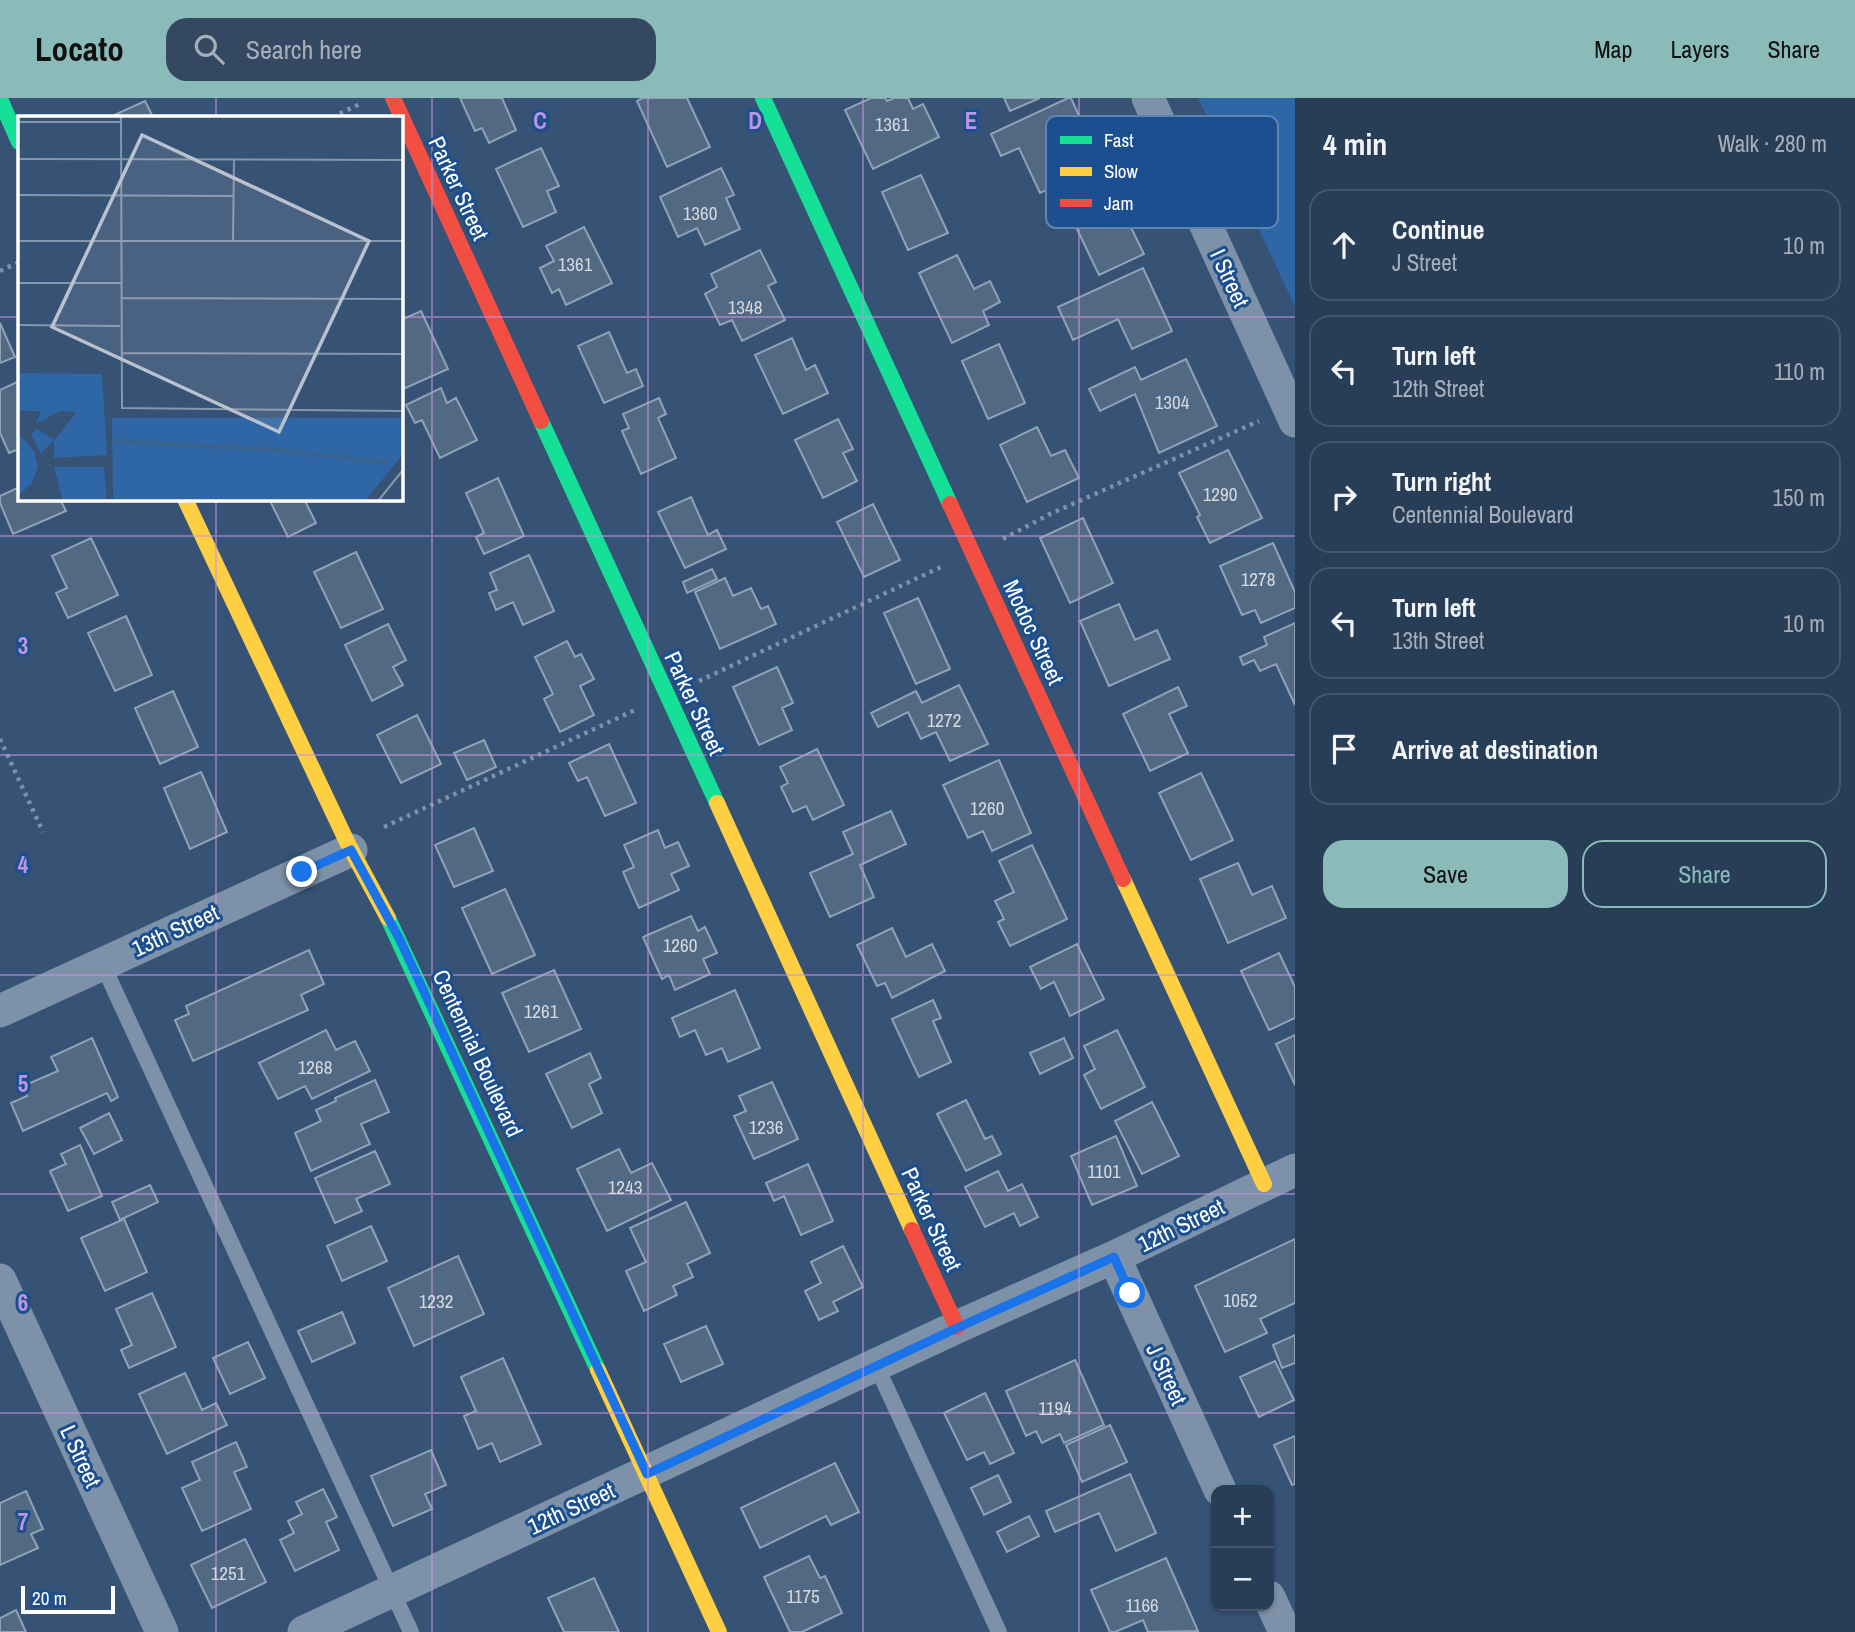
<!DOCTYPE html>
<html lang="en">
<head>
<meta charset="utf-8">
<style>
	:root { --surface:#283e57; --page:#344961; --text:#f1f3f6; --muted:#a5aeba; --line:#44576d; --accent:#8bbbb9 }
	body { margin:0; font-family:"Archivo Narrow",sans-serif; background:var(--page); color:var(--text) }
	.controls { position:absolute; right:21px; bottom:21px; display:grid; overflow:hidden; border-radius:14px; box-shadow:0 2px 5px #0004 }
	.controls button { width:63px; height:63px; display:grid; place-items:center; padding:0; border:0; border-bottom:2px solid var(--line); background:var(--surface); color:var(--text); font:35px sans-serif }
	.scale { position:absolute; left:21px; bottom:18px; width:94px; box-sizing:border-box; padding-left:7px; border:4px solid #fff; border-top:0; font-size:19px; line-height:24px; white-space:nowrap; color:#fff; -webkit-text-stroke:5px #1b4f8f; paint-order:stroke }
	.stop { position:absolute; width:21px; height:21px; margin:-16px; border:5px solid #1a73e8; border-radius:50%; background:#fff }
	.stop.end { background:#1a73e8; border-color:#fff; box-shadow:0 2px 7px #0008 }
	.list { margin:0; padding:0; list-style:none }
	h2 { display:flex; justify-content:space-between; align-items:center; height:91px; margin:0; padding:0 28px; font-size:30px }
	h2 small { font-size:23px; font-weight:400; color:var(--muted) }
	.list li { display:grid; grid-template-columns:46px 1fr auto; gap:21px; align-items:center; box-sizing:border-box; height:112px; margin:0 14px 14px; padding:0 14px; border:2px solid var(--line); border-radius:21px }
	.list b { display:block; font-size:26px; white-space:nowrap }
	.list p { margin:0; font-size:23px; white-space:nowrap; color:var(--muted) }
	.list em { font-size:23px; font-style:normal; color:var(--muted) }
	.actions { display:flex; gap:14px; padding:21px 28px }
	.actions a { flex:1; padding:16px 0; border:2px solid var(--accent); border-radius:21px; text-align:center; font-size:24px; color:var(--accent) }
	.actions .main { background:var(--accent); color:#111 }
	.icon { flex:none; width:38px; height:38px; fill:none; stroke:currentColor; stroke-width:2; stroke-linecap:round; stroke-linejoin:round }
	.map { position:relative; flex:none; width:1295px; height:1534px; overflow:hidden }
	header { display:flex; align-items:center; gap:42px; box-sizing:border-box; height:98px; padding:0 35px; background:var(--accent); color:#111 }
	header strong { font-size:33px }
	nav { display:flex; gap:38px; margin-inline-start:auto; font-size:24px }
	.search { width:490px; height:63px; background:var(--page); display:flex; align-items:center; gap:18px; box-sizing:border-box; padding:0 24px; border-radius:21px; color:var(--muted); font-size:26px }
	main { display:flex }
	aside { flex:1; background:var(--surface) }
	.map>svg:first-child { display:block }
	.green { fill:#2f66a5 }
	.building { fill:#526984; stroke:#92a2b6; stroke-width:2 }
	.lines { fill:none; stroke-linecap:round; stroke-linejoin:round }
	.path { stroke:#7d92a8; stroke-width:4.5; stroke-dasharray:3.5 5; stroke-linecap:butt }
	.lane { stroke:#7d92a8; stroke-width:16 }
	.street { stroke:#7d92a8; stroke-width:33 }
	.fast { stroke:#16e098; stroke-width:16 }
	.slow { stroke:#ffcf43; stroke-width:16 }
	.jam { stroke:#f24e42; stroke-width:16 }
	.route { stroke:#1a73e8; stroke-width:9 }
	.grid { fill:none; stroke:#bd96df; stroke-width:2; stroke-opacity:0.55 }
	.labels { text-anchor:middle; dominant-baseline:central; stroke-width:6; stroke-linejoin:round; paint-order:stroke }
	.number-label { font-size:19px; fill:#d4dae0 }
	.street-label { font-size:23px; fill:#fff; stroke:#1b4f8f }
	.inset-river { fill:none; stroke:#3b618d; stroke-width:3.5 }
	.inset-road { fill:none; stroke:#8697ac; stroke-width:2 }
	.view { fill:#b9c2ce; fill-opacity:0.15; stroke:#b9c2ce; stroke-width:3.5 }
	.inset-edge { fill:none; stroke:#fff; stroke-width:3.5 }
	.key { fill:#1b4f8f; stroke:#5f84b1; stroke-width:2 }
	.key-label { font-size:19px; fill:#fff }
	.grid-label { font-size:23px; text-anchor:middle; font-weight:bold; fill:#bd96df; stroke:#1b4f8f; stroke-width:6; stroke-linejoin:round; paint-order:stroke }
</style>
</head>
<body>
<header>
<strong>Locato</strong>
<div class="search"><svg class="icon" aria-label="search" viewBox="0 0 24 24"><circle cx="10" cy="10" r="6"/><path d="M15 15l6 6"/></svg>Search here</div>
<nav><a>Map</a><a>Layers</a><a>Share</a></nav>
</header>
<main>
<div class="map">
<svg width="1295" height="1534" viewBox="0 0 1295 1534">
	<rect width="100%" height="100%" fill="#365274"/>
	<path class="green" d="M1198,0H1295V209Z"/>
	<path class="building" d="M460,0H502L516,32L489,45L482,30L475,33Z
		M643,0H687L710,49L667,69L637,3Z
		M871,0H885L887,3L894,0H908L913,11L923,6L939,39L873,71L845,12Z
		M1004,0H1040L1010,13Z
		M1068,0H1071L1101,66L1040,95L1019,50L1001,58L991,36Z
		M145,3L153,19H110Z
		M541,50L559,88L547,93L556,114L523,129L496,71Z
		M721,70L734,97L726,100L740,131L705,147L697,130L678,139L660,99Z
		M921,77L948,135L908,152L882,94Z
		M1102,88L1117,118L1124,115L1144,156L1099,177L1065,106Z
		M584,129L612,185L566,207L559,191L552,195L540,170L554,163L546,148Z
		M760,152L776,184L768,188L785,222L742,243L732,222L720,227L705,196L717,189L711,176Z
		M957,157L974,191L990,183L1000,204L983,213L989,227L952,245L919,175Z
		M1143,170L1172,233L1132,251L1118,221L1073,242L1058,209Z
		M421,213L448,271L401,292V222Z
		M0,225L15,259L0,265Z
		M609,234L627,275L636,271L643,288L604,305L578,248Z
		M792,240L806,272L815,267L828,295L783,316L755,257Z
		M999,246L1025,305L988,321L962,263Z
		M1186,261L1217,328L1159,355L1135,296L1100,313L1089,291L1135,269L1141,282Z
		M19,283V351L9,355L0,335V292Z
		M441,290L447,305L456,300L477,342L440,360L422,322L415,325L406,307Z
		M659,300L666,316L658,320L676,360L641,376L622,333L629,330L623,316Z
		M838,321L853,351L843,355L857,383L823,400L795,342Z
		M1037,329L1051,358L1065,352L1079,380L1027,404L1000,347Z
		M1228,352L1262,420L1210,445L1197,419L1200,417L1179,375Z
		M498,380L524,438L484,456L476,439L484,435L466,395Z
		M19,389V401H60L66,413L13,436L0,405V398Z
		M691,399L708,437L717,432L726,451L685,470L658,414Z
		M269,401H304L316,425L288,439Z
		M873,406L900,462L864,479L837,424Z
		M1083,420L1113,485L1070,505L1040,440Z
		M91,440L118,497L68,520L56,495L67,490L52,458Z
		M1273,445L1295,494V510L1261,525L1255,512L1242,517L1220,468Z
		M356,454L383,511L341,530L314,474Z
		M529,457L554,513L523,527L513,504L496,512L489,495L497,492L490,475Z
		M712,471L717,481L687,495L683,484Z
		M725,480L733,498L751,490L761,511L768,508L776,526L720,551L695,494Z
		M918,500L950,571L916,586L884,515Z
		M1119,506L1135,542L1157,532L1170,561L1109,588L1080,523Z
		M126,518L152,577L115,593L88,535Z
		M1295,525V607L1276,566L1260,573L1254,562L1243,567L1240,559L1267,547L1264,539Z
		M388,526L406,562L393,569L403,587L372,603L345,547Z
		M567,543L575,559L581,556L594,581L580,588L594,617L560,634L544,601L553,596L535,559Z
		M777,569L793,605L782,610L792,632L759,647L733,589Z
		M959,587L988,646L950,663L936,634L921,641L908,614L878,629L871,615L916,593L922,605Z
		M1178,589L1187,608L1169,616L1188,655L1150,673L1123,616Z
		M173,593L198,649L160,666L135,610Z
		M417,617L441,666L401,685L377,637Z
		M484,642L496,669L467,682L454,655Z
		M609,646L636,705L605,718L587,679L578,683L569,665Z
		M817,651L844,707L813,722L806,708L793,714L781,689L788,685L780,669Z
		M999,662L1031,735L992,753L983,733L968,740L943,687Z
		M201,674L227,734L190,751L164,690Z
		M1201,675L1233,742L1191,762L1159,695Z
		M891,713L906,746L860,767L874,799L830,819L810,775L853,756L843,734Z
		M474,730L493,773L454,789L435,747Z
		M658,732L665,750L678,744L689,768L671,776L679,792L639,810L623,774L634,769L624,747Z
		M1032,747L1067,821L1010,848L998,824L1004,821L995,803L1014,794L999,763Z
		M1238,765L1252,797L1272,788L1286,820L1228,845L1200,781Z
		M505,791L535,857L492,876L462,810Z
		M691,818L698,833L705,829L717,855L703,861L710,876L675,892L669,877L662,881L643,839Z
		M892,830L906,859L932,846L945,873L892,900L885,885L877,888L857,847Z
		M1077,846L1104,901L1070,918L1054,884L1041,891L1030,869Z
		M309,852L324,886L301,897L308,912L193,963L175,922L189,916L186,908Z
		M1279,855L1295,889V920L1269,932L1241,873Z
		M554,872L581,931L529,954L502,895Z
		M735,892L760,950L728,964L722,950L706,957L695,932L680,939L672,920Z
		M933,902L941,920L933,923L951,964L919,979L892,921Z
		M326,932L336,952L355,943L370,973L312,1001L305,988L278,1001L259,965Z
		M1117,932L1145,989L1101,1011L1084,977L1095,971L1084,948Z
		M1295,937V987L1276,946Z
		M92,940L118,999L111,1003L107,995L23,1033L11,1005L27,998L23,988L58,973L51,959Z
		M1064,940L1073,960L1040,976L1030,955Z
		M590,955L601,980L589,986L602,1015L572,1030L546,976Z
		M375,982L389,1014L361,1026L370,1046L311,1073L295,1035L321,1023L316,1012L336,1003L335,1000Z
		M772,984L798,1041L754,1061L734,1018L746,1013L739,998Z
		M966,1002L985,1041L992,1038L1001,1056L966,1073L937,1016Z
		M1152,1004L1179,1058L1142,1076L1115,1023Z
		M109,1015L122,1042L94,1056L80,1030Z
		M1116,1038L1137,1088L1092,1107L1071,1058Z
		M80,1047L102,1098L68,1113L50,1073L66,1066L61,1056Z
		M619,1051L631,1075L652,1065L671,1102L607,1133L577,1071Z
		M375,1053L390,1086L356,1101L362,1113L335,1125L315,1080Z
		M808,1066L833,1123L801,1137L784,1098L774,1103L766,1085Z
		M998,1073L1008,1093L1022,1086L1038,1119L1020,1128L1014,1115L985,1129L965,1089Z
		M150,1087L158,1104L120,1122L112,1104Z
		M686,1104L710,1155L687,1166L693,1179L673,1188L677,1197L644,1213L626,1173L646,1164L630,1130Z
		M124,1121L147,1174L105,1193L81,1140Z
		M371,1128L387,1163L342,1183L327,1148Z
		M1295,1141V1205L1260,1221L1267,1235L1225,1254L1195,1188Z
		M843,1148L863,1189L833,1204L838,1213L819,1222L805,1193L821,1185L811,1164Z
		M458,1158L484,1216L414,1248L388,1190Z
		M152,1195L176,1249L129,1270L121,1252L132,1247L116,1211Z
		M342,1214L355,1245L312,1264L298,1233Z
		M706,1228L723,1266L681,1284L664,1246Z
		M1295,1237V1265L1282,1270L1273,1247Z
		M248,1244L265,1280L230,1296L213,1260Z
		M503,1260L541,1346L500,1364L492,1345L478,1351L464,1318L476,1313L461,1279Z
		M1075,1262L1104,1327L1064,1345L1060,1336L1042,1345L1036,1333L1026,1338L1006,1293Z
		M1275,1263L1294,1302L1259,1319L1240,1279Z
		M185,1275L202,1312L216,1305L227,1327L167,1356L139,1296Z
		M985,1295L1014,1355L990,1366L984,1354L967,1362L944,1315Z
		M1110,1327L1127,1364L1082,1384L1066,1347Z
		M1295,1338V1386L1292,1387L1274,1347Z
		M236,1344L247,1369L234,1374L251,1411L202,1433L182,1390L200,1382L192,1364Z
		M431,1352L446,1387L425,1396L432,1411L393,1428L371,1378Z
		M835,1365L859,1414L831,1427L826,1418L760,1450L741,1410Z
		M1130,1376L1156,1435L1116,1453L1099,1415L1055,1434L1046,1413Z
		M998,1377L1011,1404L984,1417L971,1390Z
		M323,1391L337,1419L326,1424L339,1452L295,1473L280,1442L294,1435L288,1423L302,1416L296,1404Z
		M26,1393L43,1431L31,1436L38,1450L0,1467V1405Z
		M1029,1418L1039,1438L1007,1454L997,1434Z
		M245,1441L266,1484L212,1510L191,1467Z
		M809,1458L820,1480L825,1478L842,1515L802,1534H790L764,1479Z
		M1166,1460L1198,1533L1148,1534L1143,1522L1115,1534H1110L1091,1492Z
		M594,1480L619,1534H564L548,1500Z
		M16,1512L26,1534H0V1520Z"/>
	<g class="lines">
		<path class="path" d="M332,19L360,6
			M0,173L19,164
			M1003,441L1050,416L1259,323
			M699,583L941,469
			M0,641L43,734
			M384,729L637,611"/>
		<path class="lane" d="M102,865L411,1534
			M876,1267L999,1534"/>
		<path class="street" d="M1148,0L1295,323
			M0,913L351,752
			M1114,1159L1220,1392
			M0,1182L162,1534
			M1269,1499L1285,1534
			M304,1534L957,1229L1114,1159L1295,1072"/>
		<path class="fast" d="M763,0L950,406
			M0,1L19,44
			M541,323L717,705
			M388,820L598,1272"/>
		<path class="slow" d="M185,401L348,746L388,820
			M717,705L912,1132
			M1123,781L1264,1086
			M598,1272L719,1534"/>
		<path class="jam" d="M393,0L541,323
			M950,406L1123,781
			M912,1132L957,1229"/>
	</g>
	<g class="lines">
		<path class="route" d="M302,774L351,752L400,842L647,1376L957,1230L1114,1159L1130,1195"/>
	</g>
	<path class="grid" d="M216,0V19M432,0V1534M648,0V1534M863,0V1534M1079,0V1534M0,219H19M401,219H1295M216,401V1534M0,438H1295M0,657H1295M0,877H1295M0,1096H1295M0,1315H1295"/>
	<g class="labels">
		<g class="number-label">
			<text x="892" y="26">1361</text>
			<text x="700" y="115">1360</text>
			<text x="575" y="166">1361</text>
			<text x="745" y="209">1348</text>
			<text x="1172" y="304">1304</text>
			<text x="1220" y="396">1290</text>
			<text x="1258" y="481">1278</text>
			<text x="944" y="622">1272</text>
			<text x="987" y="710">1260</text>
			<text x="680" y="847">1260</text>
			<text x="541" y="913">1261</text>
			<text x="315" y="969">1268</text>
			<text x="766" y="1029">1236</text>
			<text x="1104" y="1073">1101</text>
			<text x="625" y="1089">1243</text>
			<text x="1240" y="1202">1052</text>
			<text x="436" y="1203">1232</text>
			<text x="1055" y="1310">1194</text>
			<text x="228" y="1475">1251</text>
			<text x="803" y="1498">1175</text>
			<text x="1142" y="1507">1166</text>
		</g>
		<g class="street-label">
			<text transform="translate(459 90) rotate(65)">Parker Street</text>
			<text transform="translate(1230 180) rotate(65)">I Street</text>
			<text transform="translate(1034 534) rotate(65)">Modoc Street</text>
			<text transform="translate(695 605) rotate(65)">Parker Street</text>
			<text transform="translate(175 832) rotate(-25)">13th Street</text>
			<text transform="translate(478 955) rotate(65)">Centennial Boulevard</text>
			<text transform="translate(932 1121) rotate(65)">Parker Street</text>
			<text transform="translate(1181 1127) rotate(-26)">12th Street</text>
			<text transform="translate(1167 1276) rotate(65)">J Street</text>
			<text transform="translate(81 1358) rotate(65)">L Street</text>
			<text transform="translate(571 1410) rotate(-25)">12th Street</text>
		</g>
	</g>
	<g transform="translate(18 18)">
		<rect width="385" height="385" fill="#365274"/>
		<path d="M0,257L84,258L89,339L36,342V324L23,337L13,318L19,313L37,324L58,296L42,295L18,308L23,295H0ZM94,302H385V338L347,385H95ZM0,317L16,335L20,350L14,368L0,379ZM36,351H86L89,385H45Z" fill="#2f66a5"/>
		<path class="inset-river" d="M96,325L259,334L371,347"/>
		<path class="inset-road" d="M103,0L104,292L385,295M0,6H103M0,43L385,44M0,79L216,80M0,125H385M215,125L216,44M0,167H103M103,182L385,183M0,209L102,210M103,237L385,238M360,385L385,354"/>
		<path class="view" d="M124,19L351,125L261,316L34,211Z"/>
		<rect width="385" height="385" class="inset-edge"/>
	</g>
	<rect x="1046" y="18" width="232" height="112" rx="10" class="key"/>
	<rect x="1060" y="38" width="32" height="8" fill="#16e098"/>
	<rect x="1060" y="69" width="32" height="9" fill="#ffcf43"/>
	<rect x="1060" y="101" width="32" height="8" fill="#f24e42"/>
	<g class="key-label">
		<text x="1104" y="49">Fast</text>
		<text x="1104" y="80">Slow</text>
		<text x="1104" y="112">Jam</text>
	</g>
	<g class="grid-label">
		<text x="540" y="31">C</text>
		<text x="755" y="31">D</text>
		<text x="971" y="31">E</text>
		<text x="23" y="556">3</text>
		<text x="23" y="775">4</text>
		<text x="23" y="994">5</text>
		<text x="23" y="1213">6</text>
		<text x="23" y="1432">7</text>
	</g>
</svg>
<div class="controls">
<button>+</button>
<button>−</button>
</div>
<div class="scale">20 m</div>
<div class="stop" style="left:1130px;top:1195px"></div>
<div class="stop end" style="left:302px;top:774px"></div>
</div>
<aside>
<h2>4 min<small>Walk · 280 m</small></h2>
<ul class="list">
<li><svg class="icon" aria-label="ahead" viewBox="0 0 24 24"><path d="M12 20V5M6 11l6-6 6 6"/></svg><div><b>Continue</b><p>J Street</p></div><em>10 m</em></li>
<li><svg class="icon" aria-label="left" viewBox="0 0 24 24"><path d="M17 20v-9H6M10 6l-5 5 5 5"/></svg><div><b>Turn left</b><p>12th Street</p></div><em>110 m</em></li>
<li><svg class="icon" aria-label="right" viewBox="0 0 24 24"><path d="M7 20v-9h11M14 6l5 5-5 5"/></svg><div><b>Turn right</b><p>Centennial Boulevard</p></div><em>150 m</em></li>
<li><svg class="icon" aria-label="left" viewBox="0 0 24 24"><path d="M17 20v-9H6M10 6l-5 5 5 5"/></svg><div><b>Turn left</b><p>13th Street</p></div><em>10 m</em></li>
<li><svg class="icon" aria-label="arrive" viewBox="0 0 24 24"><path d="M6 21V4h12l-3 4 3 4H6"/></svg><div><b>Arrive at destination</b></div></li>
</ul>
<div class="actions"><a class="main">Save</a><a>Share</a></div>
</aside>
</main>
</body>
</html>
